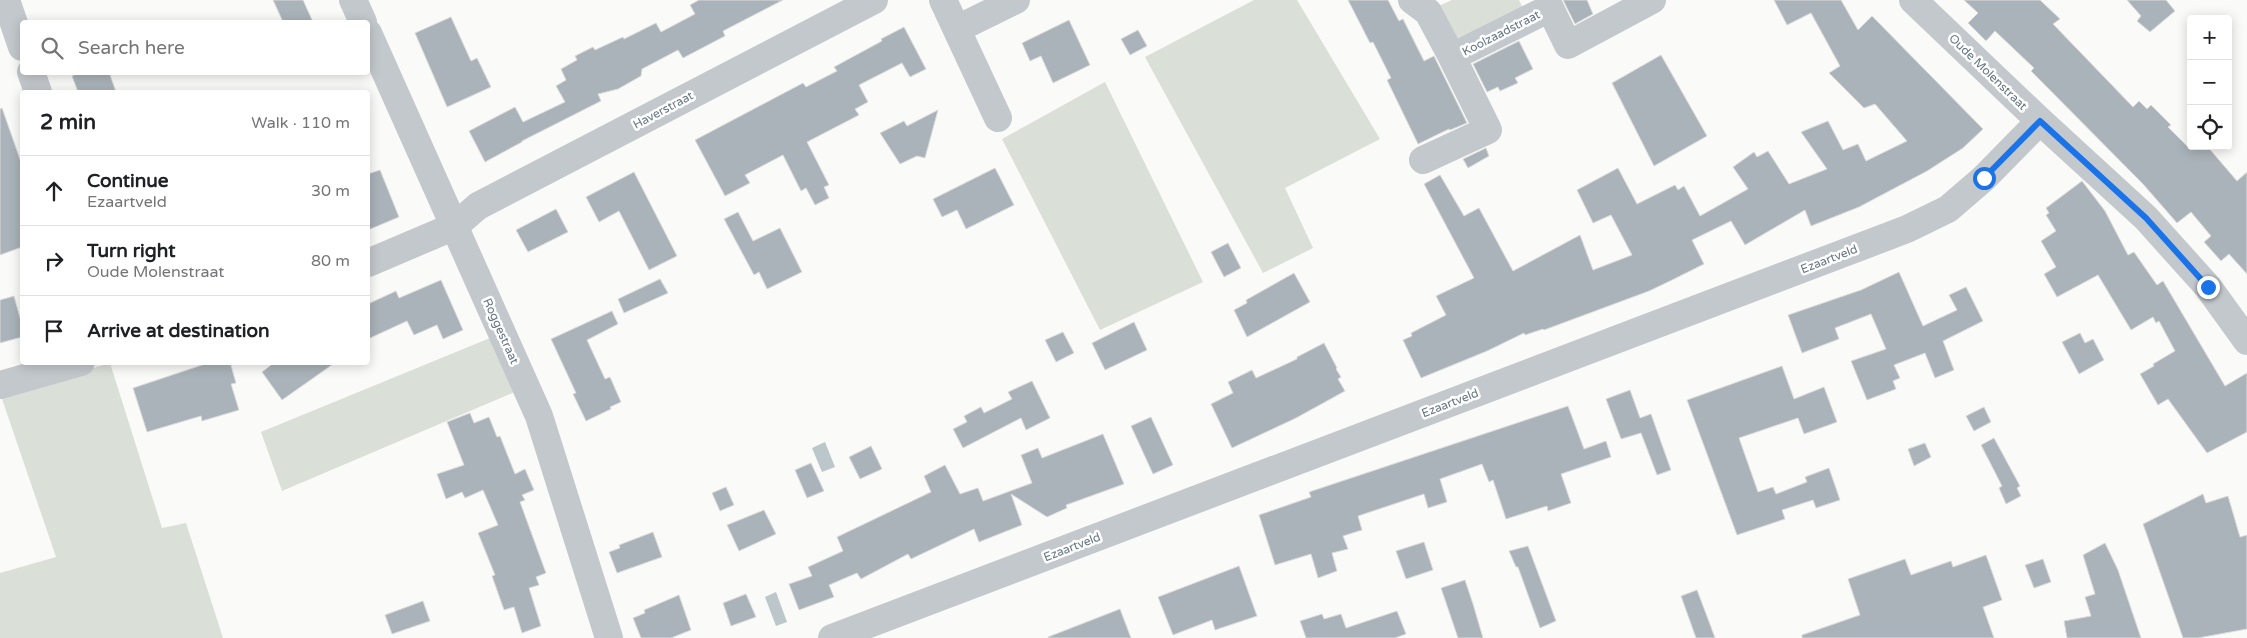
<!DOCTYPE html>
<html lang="en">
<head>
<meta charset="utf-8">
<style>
	:root { --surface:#fff; --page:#f6f6f6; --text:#202124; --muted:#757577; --line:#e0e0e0 }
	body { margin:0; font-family:"Varela Round",sans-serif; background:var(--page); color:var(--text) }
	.controls { position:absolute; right:15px; top:15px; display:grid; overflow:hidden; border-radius:5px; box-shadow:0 2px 12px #0003 }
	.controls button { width:45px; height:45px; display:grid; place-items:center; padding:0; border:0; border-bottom:1px solid var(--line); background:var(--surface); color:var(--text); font:25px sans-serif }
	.stop { position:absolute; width:15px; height:15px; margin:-11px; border:4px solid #1a73e8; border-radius:50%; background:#fff }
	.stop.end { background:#1a73e8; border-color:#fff; box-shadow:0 1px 5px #0008 }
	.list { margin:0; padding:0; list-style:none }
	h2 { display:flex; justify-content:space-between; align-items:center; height:65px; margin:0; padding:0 20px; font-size:21px }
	h2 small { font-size:16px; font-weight:400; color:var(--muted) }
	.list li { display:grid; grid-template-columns:32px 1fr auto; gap:15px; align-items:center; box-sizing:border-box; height:70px; padding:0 20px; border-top:1px solid var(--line) }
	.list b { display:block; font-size:19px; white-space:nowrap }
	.list p { margin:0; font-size:16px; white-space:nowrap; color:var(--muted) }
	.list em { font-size:16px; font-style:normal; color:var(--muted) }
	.icon { flex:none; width:28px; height:28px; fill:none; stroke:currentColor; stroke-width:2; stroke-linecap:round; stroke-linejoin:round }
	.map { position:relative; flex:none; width:2247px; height:638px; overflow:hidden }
	.search { position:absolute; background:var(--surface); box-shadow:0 2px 12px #0003; left:20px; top:20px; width:350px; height:55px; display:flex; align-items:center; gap:12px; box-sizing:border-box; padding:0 18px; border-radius:5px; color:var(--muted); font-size:19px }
	.panel { position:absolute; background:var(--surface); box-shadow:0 2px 12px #0003; left:20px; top:90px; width:350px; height:275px; border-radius:5px }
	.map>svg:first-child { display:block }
	.green { fill:#dadfd7 }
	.water { fill:#bbc7cb }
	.building { fill:#aab3b9; stroke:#dcdcda }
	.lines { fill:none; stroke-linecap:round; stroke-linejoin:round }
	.minor { stroke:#c3c8cc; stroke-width:28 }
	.route { stroke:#1a73e8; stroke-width:6 }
	.labels { text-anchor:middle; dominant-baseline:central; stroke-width:5; stroke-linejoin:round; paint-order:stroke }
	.street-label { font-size:12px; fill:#657683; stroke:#fff }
</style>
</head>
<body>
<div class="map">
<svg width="2247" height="638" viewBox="0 0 2247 638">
	<rect width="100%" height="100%" fill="#fafaf8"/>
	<path class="green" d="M1254,0H1297L1380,139L1285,188L1313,248L1263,273L1145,57Z
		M1452,0H1519L1524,10L1463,40L1450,35L1436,7Z
		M1105,82L1203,282L1100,330L1002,139Z
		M495,336L517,391L282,491L261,432Z
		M110,363L162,528L186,523L223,638H0V573L56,557L1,396Z"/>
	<path class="water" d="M825,442L835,467L822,472L812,448Z
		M776,592L787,622L776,626L765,597Z"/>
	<path class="building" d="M273,0H303L313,22H283Z
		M699,0H783L723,31L725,36L683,58L678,50L642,69L641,76L618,89L598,94L601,101L522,141V142L485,162L469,131L515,107L523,122L565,102L556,86L566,80L561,69L577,60L575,56L593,47L595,50L623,37L624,39L656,23L661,32L695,14L690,5Z
		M1348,0H1388L1399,21L1403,19L1424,61L1434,56L1467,123L1450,130L1449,129L1418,144L1387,80L1391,78L1373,42L1370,43Z
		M1563,0H1587L1593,14L1575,24Z
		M1774,0H1841L1858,30L1872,16L1983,129L1963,148L1927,171L1859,207L1811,226L1805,210L1745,245L1731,221L1692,240L1704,264L1670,281L1649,291L1544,330L1543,329L1525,335L1524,333L1487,351L1421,378L1403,340L1412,336L1411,333L1446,315L1436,296L1474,278L1424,184L1440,175L1464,216L1479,208L1513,271L1580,235L1593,270L1632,255L1611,215L1593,223L1577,190L1618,168L1637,204L1675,185L1678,190L1684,186L1700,216L1748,189L1733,167L1754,152L1757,157L1768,151L1789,184L1827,169L1801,132L1828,121L1843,150L1858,144L1866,161L1907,141L1875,104L1864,108L1829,73L1840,66L1811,13L1787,25Z
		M1964,0H2040L2060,19L2053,24L2133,107L2139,101L2147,109L2151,105L2171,125L2168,127L2187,146H2207L2237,181L2247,172V274L2229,254L2221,261L2204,242L2211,236L2191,212L2177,223L2143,184L2031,71L2034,68L1995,31L1986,41L1968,23L1978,13Z
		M2127,0H2166L2175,11L2150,32L2137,21L2141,16Z
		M451,17L471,61L477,58L491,87L447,107L415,33Z
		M1069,20L1090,65L1053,83L1041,56L1030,61L1022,43Z
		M904,27L926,69L910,77L902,63L859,85L868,102L855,109L859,115L807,142L829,185L824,187L829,198L815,205L806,188L801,191L783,155L745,175L750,183L725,196L695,140L803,83L806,87L837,71L834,67L882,41L881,39Z
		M1138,30L1147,46L1130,55L1121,39Z
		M1519,41L1533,69L1515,78L1518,83L1500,91L1498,87L1487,92L1473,64Z
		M1661,55L1707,136L1654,166L1612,83Z
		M81,72H109L116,92H78L72,76Z
		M2,108L22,165V247L0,255V109Z
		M938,110L925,158L917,156L900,164L880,133L904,121L907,126Z
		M1486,148L1489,156L1468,168L1463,159Z
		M995,168L1014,205L966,229L957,210L942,217L933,199Z
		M380,170L399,217L368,230V174Z
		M634,172L677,256L649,270L619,211L599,222L586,197Z
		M2082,181L2105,211L2128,255L2134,252L2157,285L2163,281L2225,386L2247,373V432L2207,453L2168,399L2158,405L2140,374L2154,366L2153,364L2175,351L2159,321L2156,323L2153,317L2131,330L2098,275L2057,297L2044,274L2056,267L2041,241L2056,231L2046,215L2049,213L2046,208Z
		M556,209L568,232L528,252L516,230Z
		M738,212L753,241L780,228L802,272L767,289L759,272L754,275L724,219Z
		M1228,243L1241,268L1224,277L1211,252Z
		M1899,272L1923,326L1957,310L1949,295L1966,287L1983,321L1943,341L1954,370L1935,378L1925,353L1894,365L1900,378L1893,381L1896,389L1867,400L1851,361L1886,349L1871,314L1835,328L1839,339L1802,353L1788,315L1861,290Z
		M1294,273L1310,302L1247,337L1234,310L1247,303L1246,300Z
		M660,279L668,293L624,313L618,299Z
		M441,280L463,330L443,339L437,325L414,335L407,321L368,339V304L396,291L399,298Z
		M14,296L22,325V337L0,343V300Z
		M612,311L618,324L587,340L605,379L610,377L621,402L610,407L611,409L586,421L573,394L576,393L551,339Z
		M1134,322L1147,350L1105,370L1092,343Z
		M1063,332L1074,353L1056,362L1045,340Z
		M2080,333L2085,343L2093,339L2104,360L2079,374L2062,342Z
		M1324,343L1337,368L1336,369L1341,377L1338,379L1345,391L1296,418L1232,448L1211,404L1233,393L1228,382L1252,370L1256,378L1297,359V357Z
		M211,362H230L236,383L231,384L239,410L202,421L201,416L147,432L133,388Z
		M275,362H336L282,400L262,372Z
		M1782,366L1794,399L1824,387L1837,422L1804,434L1798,418L1739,438L1758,492L1773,487L1776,494L1807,482L1805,477L1829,468L1840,500L1816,508L1813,500L1782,510L1785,519L1737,535L1687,400Z
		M1032,381L1050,418L1026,430L1021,418L963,448L953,429L967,422L964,416L981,407L984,413L1012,399L1008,392Z
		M1630,390L1640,418L1651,414L1671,470L1657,475L1641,433L1621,439L1606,399Z
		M1568,406L1584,449L1606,441L1611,457L1561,474L1571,503L1548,511L1547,506L1506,519L1493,480L1489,482L1482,464L1440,479L1447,502L1428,508L1424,494L1358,516L1362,530L1343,536L1348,549L1332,553L1337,571L1318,578L1311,554L1275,565L1259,515L1311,497L1309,492Z
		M1984,407L1991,422L1974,431L1966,416Z
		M470,413L474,423L489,417L497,437L500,436L515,474L525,469L534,490L522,495L525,500L520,502L546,573L536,577L539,585L529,588L541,626L522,633L514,607L504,610L492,576L495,575L478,533L498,525L483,490L465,498L462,492L446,499L437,474L464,465L447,422Z
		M1151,417L1173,465L1153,474L1131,426Z
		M1103,434L1124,484L1066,505L1067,508L1047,517L1011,494L1022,525L979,542L974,529L911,559L908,554L861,579L857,573L829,585L834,597L799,610L789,584L812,576L808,567L843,551L837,537L931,492L924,476L945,465L960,494L978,488L983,501L1032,483L1021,455L1038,448L1042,458Z
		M1994,438L2020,486L2017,488L2021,496L2006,504L1999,488L2002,486L1981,445Z
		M1925,443L1931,457L1914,466L1908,449Z
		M871,446L882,469L860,479L849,457Z
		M811,463L824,491L807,498L795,470Z
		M726,487L734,505L720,511L712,493Z
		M2203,494L2206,503L2228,496L2240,537L2247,535V629L2198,638H2183L2143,524Z
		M764,510L776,534L739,551L727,525Z
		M653,532L662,557L617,573L609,552L620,548L619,545Z
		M1424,542L1433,570L1406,579L1396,551Z
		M2105,543L2118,570L2141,638H2067L2064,621L2091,616L2085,597L2095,594L2083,555Z
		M1528,546L1556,621L1540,628L1518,567H1516L1509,551Z
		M1986,555L2002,600L1983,607L1994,638H1802V635L1860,615L1848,579L1905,559L1911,575L1951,561L1953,567Z
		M2043,559L2051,582L2034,588L2025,565Z
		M1239,566L1257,616L1215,630L1212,620L1173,635L1158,597Z
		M1465,580L1473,604L1483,638H1458L1441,588Z
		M1697,590L1711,627L1715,638H1696L1681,596Z
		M746,594L756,617L731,626L723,603Z
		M679,595L691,630L671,638H641L633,618L645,613L644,610Z
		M423,601L430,621L392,634L385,615Z
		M1120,609L1131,638H1048V637Z
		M1397,611L1406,634L1395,638H1306L1300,621L1322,614L1324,619L1341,614L1346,628Z"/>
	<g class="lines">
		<path class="minor" d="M6,0L22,47
			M353,0L363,22
			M943,0L998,118
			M1412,0L1428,12L1452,57L1550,8L1568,45L1652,0
			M1913,0L2040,121L2146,218L2208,287L2247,341
			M957,29L1016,0
			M368,33L539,416L609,638
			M31,72L38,92
			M1423,160L1488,130L1452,57
			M368,263L455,226L478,206L874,0
			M0,385L81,362
			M832,638L1907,229L1948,209L1984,178L2040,121"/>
	</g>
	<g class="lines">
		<path class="route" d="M1984,178L2040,121L2146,218L2208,287"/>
	</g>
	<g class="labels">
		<g class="street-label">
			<text transform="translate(1501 33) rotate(-27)">Koolzaadstraat</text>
			<text transform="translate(1988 72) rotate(44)">Oude Molenstraat</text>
			<text transform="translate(663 110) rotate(-28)">Haverstraat</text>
			<text transform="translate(1829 259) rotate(-21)">Ezaartveld</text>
			<text transform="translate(501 331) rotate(66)">Roggestraat</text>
			<text transform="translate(1450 403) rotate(-21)">Ezaartveld</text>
			<text transform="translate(1072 547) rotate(-21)">Ezaartveld</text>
		</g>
	</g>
</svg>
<div class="controls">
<button>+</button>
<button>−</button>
<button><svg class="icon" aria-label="locate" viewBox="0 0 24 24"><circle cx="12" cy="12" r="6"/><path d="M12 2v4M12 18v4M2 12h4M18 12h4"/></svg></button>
</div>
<div class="stop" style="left:1984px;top:178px"></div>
<div class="stop end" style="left:2208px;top:287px"></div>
<div class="search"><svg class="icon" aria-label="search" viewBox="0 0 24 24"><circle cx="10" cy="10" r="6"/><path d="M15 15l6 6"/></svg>Search here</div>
<section class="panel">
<h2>2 min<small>Walk · 110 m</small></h2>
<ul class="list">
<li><svg class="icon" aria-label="ahead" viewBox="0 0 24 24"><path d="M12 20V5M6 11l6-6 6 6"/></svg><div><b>Continue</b><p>Ezaartveld</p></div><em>30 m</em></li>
<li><svg class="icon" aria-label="right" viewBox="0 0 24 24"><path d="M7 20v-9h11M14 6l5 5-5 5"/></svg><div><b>Turn right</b><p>Oude Molenstraat</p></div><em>80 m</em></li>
<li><svg class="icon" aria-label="arrive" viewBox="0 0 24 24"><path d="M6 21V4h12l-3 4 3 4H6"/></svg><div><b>Arrive at destination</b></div></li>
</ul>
</section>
</div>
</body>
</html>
